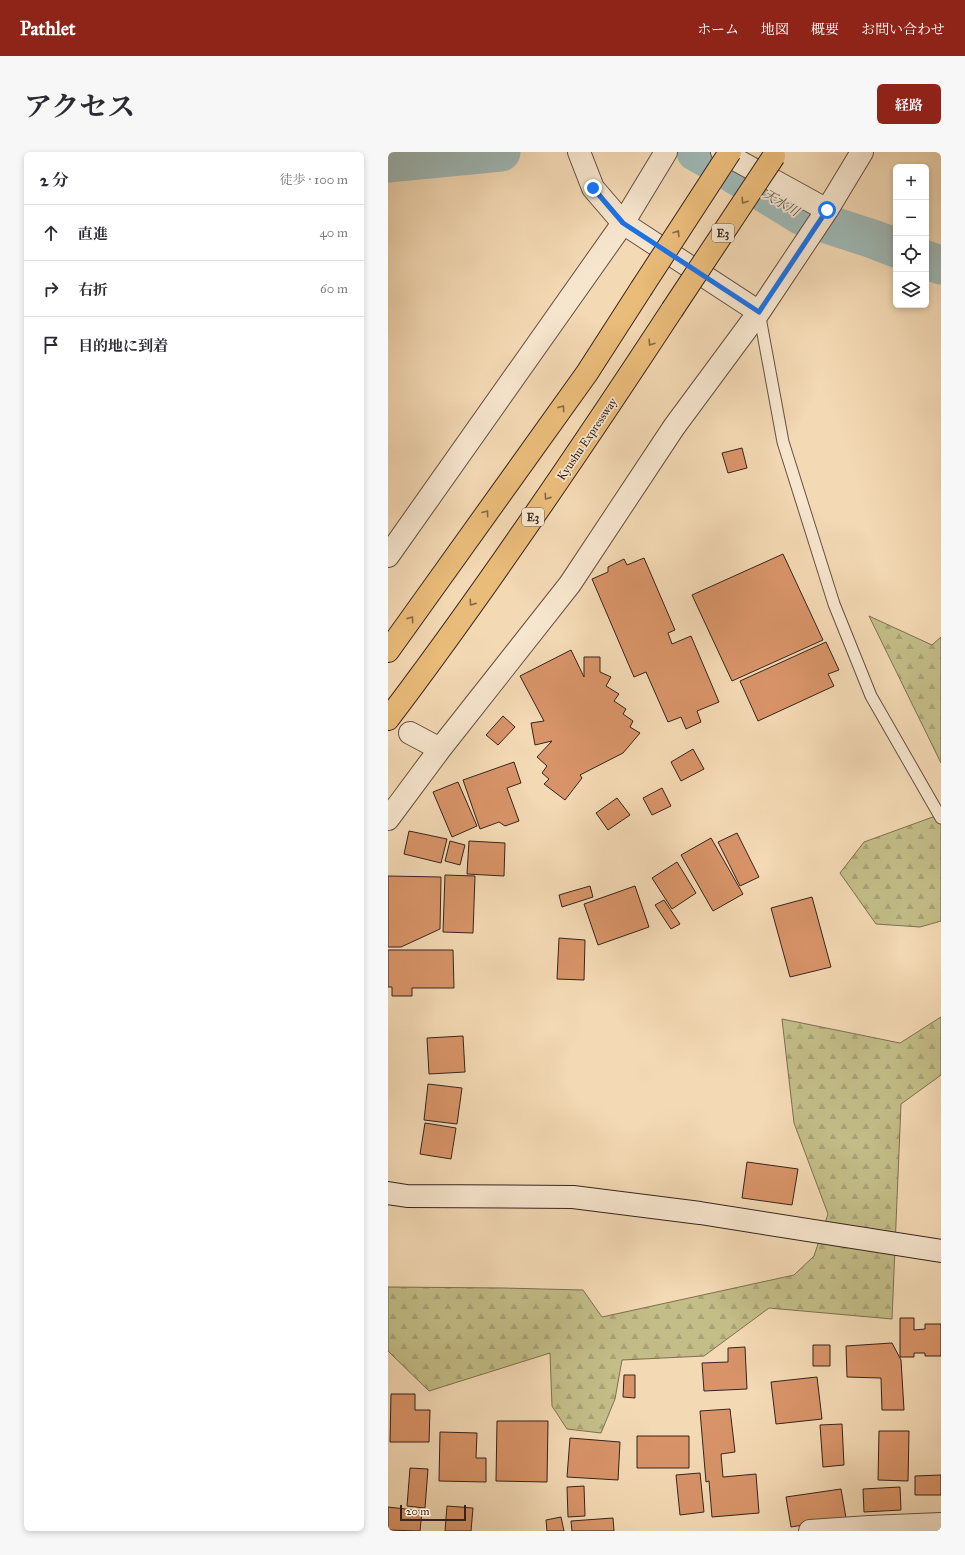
<!DOCTYPE html>
<html lang="ja">
<head>
<meta charset="utf-8">
<style>
	:root { --surface:#fff; --page:#f7f7f7; --text:#2b2b33; --muted:#7c7c81; --line:#e1e1e2; --accent:#8f2418 }
	body { margin:0; font-family:"IM FELL Great Primer","Noto Serif JP",serif; background:var(--page); color:var(--text) }
	.controls { position:absolute; right:12px; top:12px; display:grid; overflow:hidden; border-radius:6px; box-shadow:0 2px 6px #0003 }
	.controls button { width:36px; height:36px; display:grid; place-items:center; padding:0; border:0; border-bottom:1px solid var(--line); background:var(--surface); color:var(--text); font:20px sans-serif }
	.scale { position:absolute; left:12px; bottom:10px; width:66px; box-sizing:border-box; padding-left:4px; border:2px solid #36241d; border-top:0; font-size:11px; line-height:14px; white-space:nowrap; color:#36241d; -webkit-text-stroke:3px #f7e6ce; paint-order:stroke }
	.stop { position:absolute; width:12px; height:12px; margin:-9px; border:3px solid #1a73e8; border-radius:50%; background:#fff }
	.stop.end { background:#1a73e8; border-color:#fff; box-shadow:0 1px 4px #0008 }
	.list { margin:0; padding:0; list-style:none }
	h2 { display:flex; justify-content:space-between; align-items:center; height:52px; margin:0; padding:0 16px; font-size:17px }
	h2 small { font-size:13px; font-weight:400; color:var(--muted) }
	.list li { display:grid; grid-template-columns:26px 1fr auto; gap:12px; align-items:center; box-sizing:border-box; height:56px; padding:0 16px; border-top:1px solid var(--line) }
	.list b { display:block; font-size:15px; white-space:nowrap }
	.list em { font-size:13px; font-style:normal; color:var(--muted) }
	.icon { flex:none; width:22px; height:22px; fill:none; stroke:currentColor; stroke-width:2; stroke-linecap:round; stroke-linejoin:round }
	.map { position:relative; flex:none; width:553px; height:1379px; overflow:hidden; border-radius:6px }
	header { display:flex; align-items:center; gap:24px; box-sizing:border-box; height:56px; padding:0 20px; background:var(--accent); color:#fff }
	header strong { font-size:19px }
	nav { display:flex; gap:22px; margin-inline-start:auto; font-size:14px }
	.intro { display:flex; align-items:center; justify-content:space-between; box-sizing:border-box; height:96px; padding:0 24px }
	h1 { margin:0; font-size:28px }
	.button { padding:10px 18px; border-radius:6px; background:var(--accent); color:#fff; font-size:14px; font-weight:700 }
	main { display:flex; gap:24px; padding:0 24px }
	aside { flex:1; background:var(--surface); border-radius:6px; box-shadow:0 2px 6px #0003 }
	.map>svg:first-child { display:block }
	.forest { fill:url(#forest-firs); stroke:#7c7052 }
	.lines { fill:none; stroke-linecap:round; stroke-linejoin:round }
	.river { stroke:#9eb8b6; stroke-width:39 }
	.building { fill:#d89468; stroke:#36241d }
	.lane-casing { stroke:#655143; stroke-width:13 }
	.street-casing { stroke:#655143; stroke-width:24 }
	.secondary-casing { stroke:#36241d; stroke-width:24 }
	.highway-casing { stroke:#36241d; stroke-width:24 }
	.lane { stroke:#f7e6ce; stroke-width:11 }
	.street { stroke:#f7e6ce; stroke-width:22 }
	.secondary { stroke:#f7e6ce; stroke-width:22 }
	.highway { stroke:#eabc7a; stroke-width:22 }
	.highway-bridge-casing { stroke:#36241d; stroke-width:24; stroke-linecap:butt }
	.highway-bridge { stroke:#eabc7a; stroke-width:22 }
	.oneway { stroke:#876847 }
	.route { stroke:#1a73e8; stroke-width:5 }
	.labels { text-anchor:middle; dominant-baseline:central; stroke-width:3.5; stroke-linejoin:round; paint-order:stroke }
	.shield { fill:#f7e6ce; stroke:#705e52; stroke-width:1 }
	.shield-label { font-size:11px; font-weight:bold; fill:#36241d }
	.street-label { font-size:12px; fill:#36241d; stroke:#f7e6ce }
	.water-label { font-size:13px; font-style:italic; fill:#55504b; stroke:#f7e6ce }
</style>
</head>
<body>
<header>
<strong>Pathlet</strong>
<nav><a>ホーム</a><a>地図</a><a>概要</a><a>お問い合わせ</a></nav>
</header>
<div class="intro"><h1>アクセス</h1><a class="button">経路</a></div>
<main>
<aside>
<h2>2 分<small>徒歩 · 100 m</small></h2>
<ul class="list">
<li><svg class="icon" aria-label="ahead" viewBox="0 0 24 24"><path d="M12 20V5M6 11l6-6 6 6"/></svg><div><b>直進</b></div><em>40 m</em></li>
<li><svg class="icon" aria-label="right" viewBox="0 0 24 24"><path d="M7 20v-9h11M14 6l5 5-5 5"/></svg><div><b>右折</b></div><em>60 m</em></li>
<li><svg class="icon" aria-label="arrive" viewBox="0 0 24 24"><path d="M6 21V4h12l-3 4 3 4H6"/></svg><div><b>目的地に到着</b></div></li>
</ul>
</aside>
<div class="map">
<svg width="553" height="1379" viewBox="0 0 553 1379">
	<defs>
		<pattern id="forest-firs" width="22" height="20" patternUnits="userSpaceOnUse"><rect width="22" height="20" fill="#c3bd87"/><path d="M5 1l3.5 6h-7zM16 11l3.5 6h-7z" fill="#a8a274"/></pattern>
	</defs>
	<rect width="100%" height="100%" fill="#f3d9b4"/>
	<filter id="stains"><feTurbulence type="fractalNoise" baseFrequency=".005" numOctaves="4"/><feColorMatrix values="0 0 0 0 .2 0 0 0 0 .09 0 0 0 0 .02 0 0 0 .5 -.17"/></filter>
	<radialGradient id="worn" r=".72"><stop offset=".6" stop-color="#630" stop-opacity="0"/><stop offset="1" stop-color="#630" stop-opacity=".3"/></radialGradient>
	<path class="forest" d="M481,464L544,493L553,485V611Z
		M553,662V769L532,775L488,772L452,721L476,690Z
		M553,865V923L513,952L504,1167L381,1156L316,1204L234,1208L227,1247L213,1281L179,1277L164,1254L162,1201L41,1239L0,1199V1135L115,1136L195,1138L214,1165L406,1123L426,1104L440,1062L406,971L394,867L512,891Z"/>
	<g class="lines">
		<path class="river" d="M308,0L328,11L414,64L485,87L508,96
			M0,11L113,0
			M538,108L553,113"/>
	</g>
	<path class="building" d="M354,296L359,316L340,321L334,301Z
		M395,402L435,488L344,529L304,443Z
		M256,406L287,478L280,481L284,492L303,484L331,550L309,559L313,570L298,577L293,565L280,570L258,520L246,525L204,427L220,420V415L236,407L239,413Z
		M438,490L451,518L440,522L446,534L370,569L352,529Z
		M183,498L196,525V505H212V520L223,525L218,534L231,542L226,549L238,557L235,562L245,569L242,575L252,581L235,601L192,623L194,626L177,648L156,632L161,627L154,621L159,614L149,605L164,589L147,593L143,571L156,569L132,524Z
		M115,564L127,575L110,593L98,583Z
		M305,597L316,617L293,629L283,610Z
		M126,610L133,631L119,636L131,669L117,674L111,670L92,677L75,628Z
		M70,630L89,674L64,685L45,640Z
		M274,636L283,654L264,663L255,646Z
		M229,646L242,663L220,678L208,661Z
		M21,679L59,687L53,711L16,702Z
		M349,681L371,725L352,734L330,690Z
		M323,686L355,742L325,759L293,703Z
		M62,689L77,693L72,713L57,709Z
		M81,689L117,691L116,724L79,722Z
		M289,710L308,741L284,757L264,726Z
		M57,723L87,724L85,781L55,780Z
		M0,724L53,725L52,777L13,795H0Z
		M202,734L205,745L174,755L171,743Z
		M247,734L261,775L210,793L196,752Z
		M424,745L443,815L402,825L383,756Z
		M276,748L292,772L283,777L267,753Z
		M171,786L197,788L196,828L169,827Z
		M0,798H65L66,836H24V844H4V835H0Z
		M75,884L77,920L41,922L39,886Z
		M40,932L74,936L69,972L36,968Z
		M37,971L68,976L63,1007L32,1002Z
		M359,1010L410,1017L404,1053L354,1046Z
		M512,1166H526V1178L537,1177V1172H553V1204H537V1201H526V1205H512Z
		M504,1191L513,1208L516,1258H494L493,1226L459,1225L458,1194Z
		M425,1193H442V1214H425Z
		M357,1195L359,1237L316,1239L314,1211L340,1210V1196Z
		M236,1223H247V1246L235,1245Z
		M429,1225L434,1267L388,1272L383,1230Z
		M3,1242H27V1258H42L41,1290H2Z
		M342,1257L347,1300L333,1302L335,1325L368,1322L371,1361L324,1365L321,1329L318,1330L312,1259Z
		M109,1269H160L159,1330L108,1329Z
		M454,1272L456,1313L435,1315L432,1273Z
		M491,1279H521L520,1329L490,1328Z
		M52,1280L89,1281L88,1306H98V1330L51,1329Z
		M249,1284H301V1316H249Z
		M182,1286L232,1290L230,1328L179,1325Z
		M22,1316L40,1317L37,1356L19,1354Z
		M312,1321L316,1360L292,1363L288,1323Z
		M553,1323V1343H527V1324Z
		M196,1334L197,1364L180,1365L179,1335Z
		M512,1335L513,1358L476,1360L475,1337Z
		M453,1337L458,1366L403,1375L398,1345Z
		M59,1354L85,1356L83,1379H57Z
		M0,1355L34,1359L32,1379L0,1378Z
		M173,1365L176,1379H159L158,1368Z
		M225,1366L226,1379H184L183,1369Z"/>
	<g class="lines">
		<defs>
			<path id="lane" d="M371,160L395,290L446,452L483,544L553,666"/>
			<path id="street" d="M191,0L205,36L235,71L371,160
				M334,0L439,58
				M0,404L235,71L278,0
				M22,581L52,597
				M0,667L52,597L182,432L286,275L371,160L439,58L474,0
				M422,1379L481,1375L553,1372"/>
			<path id="secondary" d="M0,1041L19,1044L185,1045L312,1061L553,1099"/>
			<path id="highway" d="M0,499L199,221L253,137
				M0,567C100,435 193,297 284,158"/>
		</defs>
		<use href="#lane" class="lane-casing"/>
		<use href="#street" class="street-casing"/>
		<use href="#secondary" class="secondary-casing"/>
		<use href="#highway" class="highway-casing"/>
		<use href="#lane" class="lane"/>
		<use href="#street" class="street"/>
		<use href="#secondary" class="secondary"/>
		<use href="#highway" class="highway"/>
		<defs>
			<path id="highway-bridge" d="M253,137L342,0
				M284,158L386,4"/>
		</defs>
		<use href="#highway-bridge" class="highway-bridge-casing"/>
		<use href="#highway-bridge" class="highway-bridge"/>
	</g>
	<defs><path id="oneway-chevron" d="M-2-3.5L2.5 0L-2 3.5" fill="none" stroke-width="1.6" stroke-linecap="round" stroke-linejoin="round"/></defs>
	<g class="oneway">
		<use href="#oneway-chevron" transform="translate(356 49) rotate(123)"/>
		<use href="#oneway-chevron" transform="translate(289 81) rotate(-57)"/>
		<use href="#oneway-chevron" transform="translate(263 191) rotate(123)"/>
		<use href="#oneway-chevron" transform="translate(174 256) rotate(-54)"/>
		<use href="#oneway-chevron" transform="translate(159 345) rotate(125)"/>
		<use href="#oneway-chevron" transform="translate(98 361) rotate(-54)"/>
		<use href="#oneway-chevron" transform="translate(84 451) rotate(125)"/>
		<use href="#oneway-chevron" transform="translate(23 467) rotate(-54)"/>
	</g>
	<g class="lines">
		<path class="route" d="M205,36L235,71L371,160L439,58"/>
	</g>
	<g class="labels">
		<g class="shield">
			<rect x="324" y="72" width="22" height="18" rx="3"/>
			<rect x="134" y="356" width="22" height="18" rx="3"/>
		</g>
		<g class="shield-label">
			<text x="335" y="81">E3</text>
			<text x="145" y="365">E3</text>
		</g>
		<g class="street-label">
			<text transform="translate(199 287) rotate(-56)">Kyushu Expressway</text>
		</g>
		<g class="water-label">
			<text transform="translate(393 51) rotate(31)">天水川</text>
		</g>
	</g>
	<rect width="100%" height="100%" filter="url(#stains)"/>
	<rect width="100%" height="100%" fill="url(#worn)"/>
</svg>
<div class="controls">
<button>+</button>
<button>−</button>
<button><svg class="icon" aria-label="locate" viewBox="0 0 24 24"><circle cx="12" cy="12" r="6"/><path d="M12 2v4M12 18v4M2 12h4M18 12h4"/></svg></button>
<button><svg class="icon" aria-label="layers" viewBox="0 0 24 24"><path d="M12 4l9 5-9 5-9-5zM3 14l9 5 9-5"/></svg></button>
</div>
<div class="scale">20 m</div>
<div class="stop" style="left:439px;top:58px"></div>
<div class="stop end" style="left:205px;top:36px"></div>
</div>
</main>
</body>
</html>
